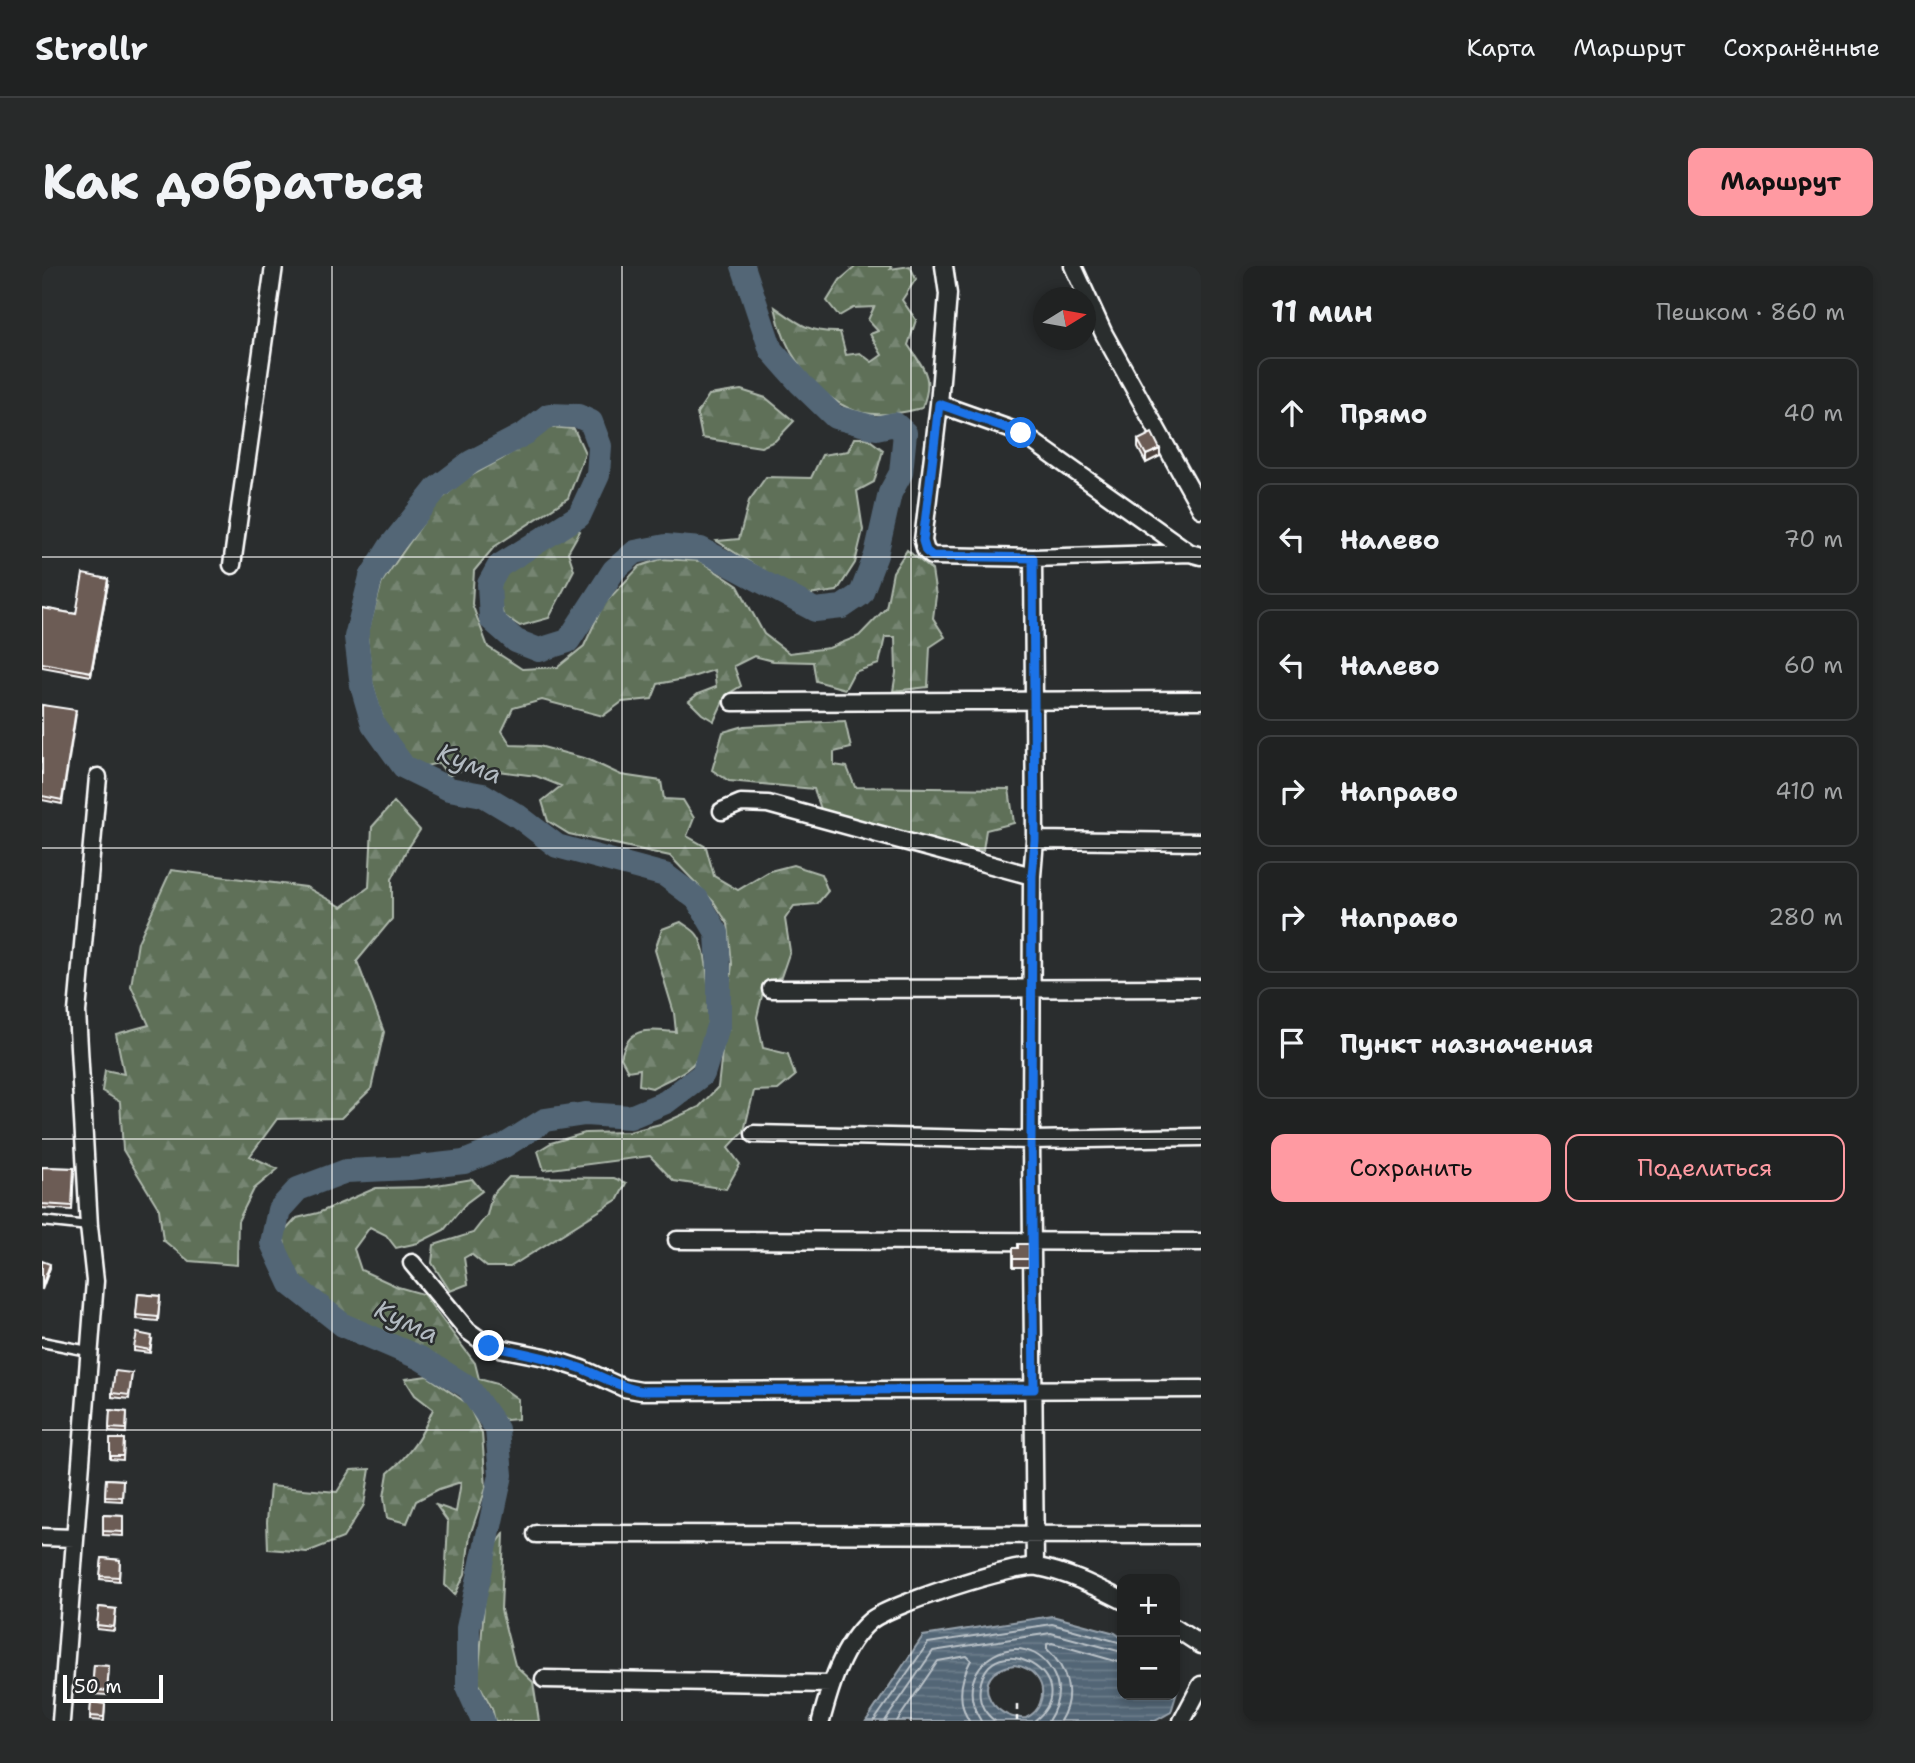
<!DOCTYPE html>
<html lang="ru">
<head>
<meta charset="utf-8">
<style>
	:root { --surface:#202222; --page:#282a2a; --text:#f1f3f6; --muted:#a2a4a5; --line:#3d3f40; --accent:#ff9aa2 }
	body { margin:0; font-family:"Shantell Sans",sans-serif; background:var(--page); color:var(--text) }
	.controls { position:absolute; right:21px; bottom:21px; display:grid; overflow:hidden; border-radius:14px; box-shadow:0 4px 10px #0003 }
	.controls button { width:63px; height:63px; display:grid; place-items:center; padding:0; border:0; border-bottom:2px solid var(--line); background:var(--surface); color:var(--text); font:35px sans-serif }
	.compass { position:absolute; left:991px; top:21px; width:63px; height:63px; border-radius:50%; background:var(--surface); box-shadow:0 4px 10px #0003; rotate:79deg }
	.scale { position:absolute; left:21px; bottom:18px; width:100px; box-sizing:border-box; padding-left:7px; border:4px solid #fff; border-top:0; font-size:19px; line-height:24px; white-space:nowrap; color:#fff; -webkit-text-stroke:5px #2a2d2e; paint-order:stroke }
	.stop { position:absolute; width:21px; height:21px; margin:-16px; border:5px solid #1a73e8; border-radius:50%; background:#fff }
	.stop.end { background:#1a73e8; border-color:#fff; box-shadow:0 2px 7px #0008 }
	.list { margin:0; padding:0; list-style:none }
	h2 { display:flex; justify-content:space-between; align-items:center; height:91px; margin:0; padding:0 28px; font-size:30px }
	h2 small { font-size:23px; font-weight:400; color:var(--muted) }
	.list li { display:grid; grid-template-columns:46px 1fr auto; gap:21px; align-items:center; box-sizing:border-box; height:112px; margin:0 14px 14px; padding:0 14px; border:2px solid var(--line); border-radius:14px }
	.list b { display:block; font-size:26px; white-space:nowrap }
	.list em { font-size:23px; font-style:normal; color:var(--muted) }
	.actions { display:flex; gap:14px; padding:21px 28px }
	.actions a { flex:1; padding:16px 0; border:2px solid var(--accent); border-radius:14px; text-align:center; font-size:24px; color:var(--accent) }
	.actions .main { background:var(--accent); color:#111 }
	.icon { flex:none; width:38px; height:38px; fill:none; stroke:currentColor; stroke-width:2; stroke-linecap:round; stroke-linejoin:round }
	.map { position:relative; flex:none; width:1159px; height:1455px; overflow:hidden; border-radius:14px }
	header { display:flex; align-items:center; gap:42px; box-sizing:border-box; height:98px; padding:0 35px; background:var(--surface); border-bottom:2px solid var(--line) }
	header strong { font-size:33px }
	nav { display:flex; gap:38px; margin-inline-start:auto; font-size:24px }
	.intro { display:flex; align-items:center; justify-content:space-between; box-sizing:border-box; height:168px; padding:0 42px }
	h1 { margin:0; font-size:49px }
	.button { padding:18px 32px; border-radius:14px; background:var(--accent); color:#111; font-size:24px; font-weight:700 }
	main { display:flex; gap:42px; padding:0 42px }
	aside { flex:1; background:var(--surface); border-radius:14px; box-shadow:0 4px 10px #0003 }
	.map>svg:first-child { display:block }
	.forest { fill:url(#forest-firs); stroke:#aeb8ac; stroke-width:2 }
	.water { fill:url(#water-rules); stroke:#98a3ad; stroke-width:2; fill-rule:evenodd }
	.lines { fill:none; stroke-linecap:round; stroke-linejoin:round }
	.shore { stroke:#bac2c8; stroke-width:2 }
	.river { stroke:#536676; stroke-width:24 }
	.lane-casing { stroke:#fff; stroke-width:13 }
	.street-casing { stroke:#fff; stroke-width:21 }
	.path { stroke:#fff; stroke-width:2.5; stroke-dasharray:7 5; stroke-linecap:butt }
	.lane { stroke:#2a2d2e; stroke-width:8 }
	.street { stroke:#2a2d2e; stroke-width:16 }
	.wall { fill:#5d4e48; stroke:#fff; stroke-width:2 }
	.shaded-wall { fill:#4c403b; stroke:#fff; stroke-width:2 }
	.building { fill:#6c5b54; stroke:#fff; stroke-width:2 }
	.route { stroke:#1a73e8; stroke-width:9 }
	.grid { fill:none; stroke:#fff; stroke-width:2; stroke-opacity:0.55 }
	.labels { text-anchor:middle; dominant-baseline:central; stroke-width:5; stroke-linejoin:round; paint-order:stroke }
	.water-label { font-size:26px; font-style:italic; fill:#b2bac1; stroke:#2a2d2e }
</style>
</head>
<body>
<header>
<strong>Strollr</strong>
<nav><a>Карта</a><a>Маршрут</a><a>Сохранённые</a></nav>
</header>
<div class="intro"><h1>Как добраться</h1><a class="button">Маршрут</a></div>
<main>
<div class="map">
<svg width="1159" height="1455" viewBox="0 0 1159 1455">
	<defs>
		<pattern id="forest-firs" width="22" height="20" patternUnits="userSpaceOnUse" patternTransform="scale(1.75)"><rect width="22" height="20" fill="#5e7059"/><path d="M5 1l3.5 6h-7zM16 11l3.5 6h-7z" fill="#768572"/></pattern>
		<pattern id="water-rules" width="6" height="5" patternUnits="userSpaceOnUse" patternTransform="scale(1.75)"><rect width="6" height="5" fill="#536676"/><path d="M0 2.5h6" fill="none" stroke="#6d7d8b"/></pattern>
	</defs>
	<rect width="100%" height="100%" fill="#2a2d2e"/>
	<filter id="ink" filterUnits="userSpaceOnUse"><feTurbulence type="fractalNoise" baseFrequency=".0143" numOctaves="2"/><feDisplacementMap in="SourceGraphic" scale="14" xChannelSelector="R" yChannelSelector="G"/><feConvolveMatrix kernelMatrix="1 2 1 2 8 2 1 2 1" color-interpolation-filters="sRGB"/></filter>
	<g filter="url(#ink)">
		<path class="forest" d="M808,0H849L848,3L868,0L874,13L860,34L874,54L866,79C883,104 892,112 880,142C857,148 828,153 806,142C767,123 741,83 733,41C757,58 767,67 798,66L804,89L818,87L830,96L840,89L828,68L836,65L826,54L832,41L811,42L797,50L785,35L798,14L812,2Z
			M699,124L724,132L752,155L733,175L719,181L660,172L655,147L667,129Z
			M507,161L532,163L543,187L526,232L452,281L432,305L430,338L446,381L480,403L516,401L542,380L561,339L598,300L619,293L658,295L696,320L722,368L747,387L787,382L817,370L844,342L851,306L865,284L890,304L894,330L891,352L903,371L888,381L886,421L851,425L854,407L853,371H843L837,398L812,406L803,423L774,415L771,396L731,395L712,390L692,400L699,420L684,429L672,455L660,448L647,435L656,428L674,421L672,404L647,412L616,418L610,433L580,436L561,450L500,434L471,442L460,465L469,479L497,480L545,493L579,509L619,515L622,533L641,534L652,552L645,570L664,581L672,610L696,624L728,605L751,599L779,608L786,625L775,638L752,640L743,653L748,685L739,711L723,717L715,751L721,782L746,788L753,810L736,824L712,825L702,865L686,882L698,898L684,923L632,915L608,890L502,904L496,885L509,877L543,867L587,866L622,857L657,841L676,821L690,698L686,658L672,636L628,590L527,568L506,555L500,535L519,520L494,510L426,501L406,510L397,497L379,501L364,488L342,458L330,415L325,370L340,316L395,237L423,213L460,193Z
			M812,172H825L841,184L832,216L815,225L821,264L813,297L795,325L766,329L732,312L675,275L697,273L707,235L724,211L769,212L780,189L806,185Z
			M533,262L538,265L526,286L532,304L507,352L478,360L461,349L456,328L462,305Z
			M803,455L809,482L792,486V499L805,501L813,521L967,523L972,557L944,564L941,584L906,581L779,543L772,523L687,515L670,504L681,466L702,460Z
			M352,536L378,564L363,587L350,613V653L315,695L342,766L329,823L299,852L235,853L208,890L236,903L212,923L196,955L195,999L147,995L121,974L117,943L81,884L78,836L60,825L63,804L82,808L74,768L107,759L89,720L96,676L129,604L264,621L300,641L327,621L330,561Z
			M639,656C644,660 653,664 656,670C668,688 670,763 661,783C652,805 629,812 610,822L597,819L598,803L586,805L579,792C586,759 607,764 634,766L632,747L613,684L620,663Z
			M467,911L572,912L584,917L576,933L468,1001H445L429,988L422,992L426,1018L408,1025L390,997L392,979L431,967L445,949L450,929Z
			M430,913L440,925L424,937L402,964L376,977L354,982L344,969L328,961L312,983L319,1004L356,1021L381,1028L433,1097L437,1113L455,1118L476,1133V1153L464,1154L450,1144L429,1116L397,1095L306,1056L255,1017L245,993L241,967L255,952L276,947L334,922L383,921Z
			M385,1110L426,1138L440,1168L444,1222L428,1269L423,1308L413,1329L403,1319L406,1256L394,1239L414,1246L419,1216L397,1223L374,1235L365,1257L345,1252L342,1231L346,1207C369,1187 379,1172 391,1143L373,1129L363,1113Z
			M328,1203L322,1239L301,1272L265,1286L226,1283L225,1256L228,1220L295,1226L309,1204Z
			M462,1268L459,1344L473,1399L491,1416L497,1455H453L450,1442L436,1416L446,1289Z"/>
		<path class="water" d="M1010,1350L1073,1367L1080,1372V1429H1133V1402L1135,1403L1136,1423L1129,1446L1113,1455H824L881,1370ZM972,1399C990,1401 1006,1417 998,1437C996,1444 990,1449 984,1452C948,1455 924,1407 972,1399Z"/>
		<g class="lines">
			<path class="shore" d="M832,1455L886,1377L1010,1358L1080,1377
				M843,1455L891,1385L1009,1367L1080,1386
				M855,1455L896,1395L925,1390L929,1394C918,1414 915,1435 927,1455
				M939,1455C902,1397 985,1353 1012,1409C1020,1425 1015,1441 1006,1455
				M953,1455C942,1447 936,1435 938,1421C948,1357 1047,1412 992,1455
				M1018,1455C1034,1429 1025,1402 1005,1383V1378L1010,1377L1080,1397"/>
			<path class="river" d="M441,1455L426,1422V1362L459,1209L455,1163L426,1121L378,1092L301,1059L249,1018L230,977L237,944L256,923L304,905L368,902L422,896L462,880L503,854L543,848L588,851L624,836L661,808L677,757V703L675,667L655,633L623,609L515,580L476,550L441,529L407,523L362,501L331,458L320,420L314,371L329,311L348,281L395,222L429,196L484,167L507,149L536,150L549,156L558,180L556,209L537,250L457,300L447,318L449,353L474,375L497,384L526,375L572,304L593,286L624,280L659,283L773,344L800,341L819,328L834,289L848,227L859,207L863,167L853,158L834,162L793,151L759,118L729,84L701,0"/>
			<defs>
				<path id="lane" d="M0,955L47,960
					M0,1076L46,1085"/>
				<path id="street" d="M902,0L906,28L897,138L881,275L884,285L890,290L991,292L1148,287L1159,290
					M1031,0L1062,68L1159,243
					M897,138L979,167L1148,287
					M991,292L993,574L990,610L989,874L993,1300
					M190,299L232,0
					M691,436L1159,434
					M680,545L699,537L726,538L990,610
					M993,574L1159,576
					M729,723L1159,722
					M712,868L989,874L1159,871
					M635,974L1159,976
					M370,997L426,1065L447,1080L503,1091L540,1103L582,1122L599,1125L1159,1123
					M494,1268L1159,1269
					M0,1271L32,1272
					M1133,1362L1159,1379
					M502,1413L789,1418
					M19,1455L53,1015L47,960L35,746L56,511
					M779,1455C788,1421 800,1379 828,1355C844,1340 975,1297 996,1301C1025,1306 1054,1321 1080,1334
					M1140,1455L1159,1419"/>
			</defs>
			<use href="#lane" class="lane-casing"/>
			<use href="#street" class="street-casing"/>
			<path class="path" d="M975,1438V1455"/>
			<use href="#lane" class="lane"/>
			<use href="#street" class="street"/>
		</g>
		<path class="wall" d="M1096,174L1118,190L1104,197L1096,182Z
			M66,317L49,410L0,401V342L34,348Z
			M0,439L34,448L20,538L0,534Z
			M0,901L32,902L30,944L0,942Z
			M987,978V1001H971V982H976Z
			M96,1028L118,1030L116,1055L94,1053Z
			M110,1074L108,1087L92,1085V1081Z
			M90,1107L87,1133L70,1131V1127Z
			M68,1144L85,1146L84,1167L67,1166Z
			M68,1173H82L81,1194L68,1193Z
			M64,1213L81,1214L80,1235L63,1234Z
			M61,1249L81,1250V1270L61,1269Z
			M60,1292L78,1294L77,1315L58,1313Z
			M57,1341L74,1343L72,1365L55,1363Z
			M52,1399L67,1400L65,1429L50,1428Z
			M49,1436L63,1438L62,1455L48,1454Z"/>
		<path class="shaded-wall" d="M1118,183V190L1104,197V189Z
			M66,313V317L49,410V406Z
			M8,998V1002L0,1024V1020Z"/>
		<path class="building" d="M1110,167L1118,183L1104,189L1096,174Z
			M41,308L66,313L49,406L0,397V342L34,348Z
			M0,439L34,444L20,534L0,530Z
			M0,901L32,902L30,940L0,938Z
			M976,978H987V993H971V982H976Z
			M0,995L8,998L0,1020Z
			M96,1028L118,1030L116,1051L94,1049Z
			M95,1067L110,1070L108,1084L92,1081Z
			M73,1105L90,1107L87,1129L70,1127Z
			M68,1144L85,1146L84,1163L67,1162Z
			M68,1173H82L81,1190H68Z
			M64,1213L81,1214L80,1231L63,1230Z
			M61,1249L81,1250V1266L61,1265Z
			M60,1292L78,1294L77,1311L58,1310Z
			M57,1341L74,1343L72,1361L55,1359Z
			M52,1399L67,1400L65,1425L50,1424Z
			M49,1436L63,1438L62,1451L48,1450Z"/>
	</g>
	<g class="lines" filter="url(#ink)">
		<path class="route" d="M447,1080C478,1086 508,1092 538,1102C559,1110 577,1121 599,1125L992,1123L989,874L990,610L993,574L991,292L890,290L884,285L881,275L897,138L979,167"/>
	</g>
	<path class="grid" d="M290,0V1455M580,0V1455M869,0V1455M0,291H1159M0,582H1159M0,873H1159M0,1164H1159"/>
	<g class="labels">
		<g class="water-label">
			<text transform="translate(428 497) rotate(22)">Кума</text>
			<text transform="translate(365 1055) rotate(25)">Кума</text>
		</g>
	</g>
</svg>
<div class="controls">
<button>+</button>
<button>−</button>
</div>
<svg class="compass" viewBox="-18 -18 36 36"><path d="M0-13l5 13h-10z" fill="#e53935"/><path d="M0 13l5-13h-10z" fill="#a2a4a5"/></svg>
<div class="scale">50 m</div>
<div class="stop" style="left:979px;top:167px"></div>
<div class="stop end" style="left:447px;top:1080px"></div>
</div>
<aside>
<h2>11 мин<small>Пешком · 860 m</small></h2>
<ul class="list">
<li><svg class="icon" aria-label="ahead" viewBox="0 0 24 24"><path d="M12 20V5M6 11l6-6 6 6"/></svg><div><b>Прямо</b></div><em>40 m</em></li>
<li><svg class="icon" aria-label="left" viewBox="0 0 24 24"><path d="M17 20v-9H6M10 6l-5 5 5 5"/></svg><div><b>Налево</b></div><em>70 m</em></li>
<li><svg class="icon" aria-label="left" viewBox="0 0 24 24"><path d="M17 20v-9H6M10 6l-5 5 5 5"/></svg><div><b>Налево</b></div><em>60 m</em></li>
<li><svg class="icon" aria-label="right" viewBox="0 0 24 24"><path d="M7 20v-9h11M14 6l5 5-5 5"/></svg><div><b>Направо</b></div><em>410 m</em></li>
<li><svg class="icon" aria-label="right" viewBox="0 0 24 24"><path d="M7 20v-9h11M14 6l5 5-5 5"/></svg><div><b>Направо</b></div><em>280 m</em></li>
<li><svg class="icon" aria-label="arrive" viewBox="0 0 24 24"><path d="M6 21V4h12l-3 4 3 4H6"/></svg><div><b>Пункт назначения</b></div></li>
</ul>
<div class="actions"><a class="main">Сохранить</a><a>Поделиться</a></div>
</aside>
</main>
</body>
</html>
